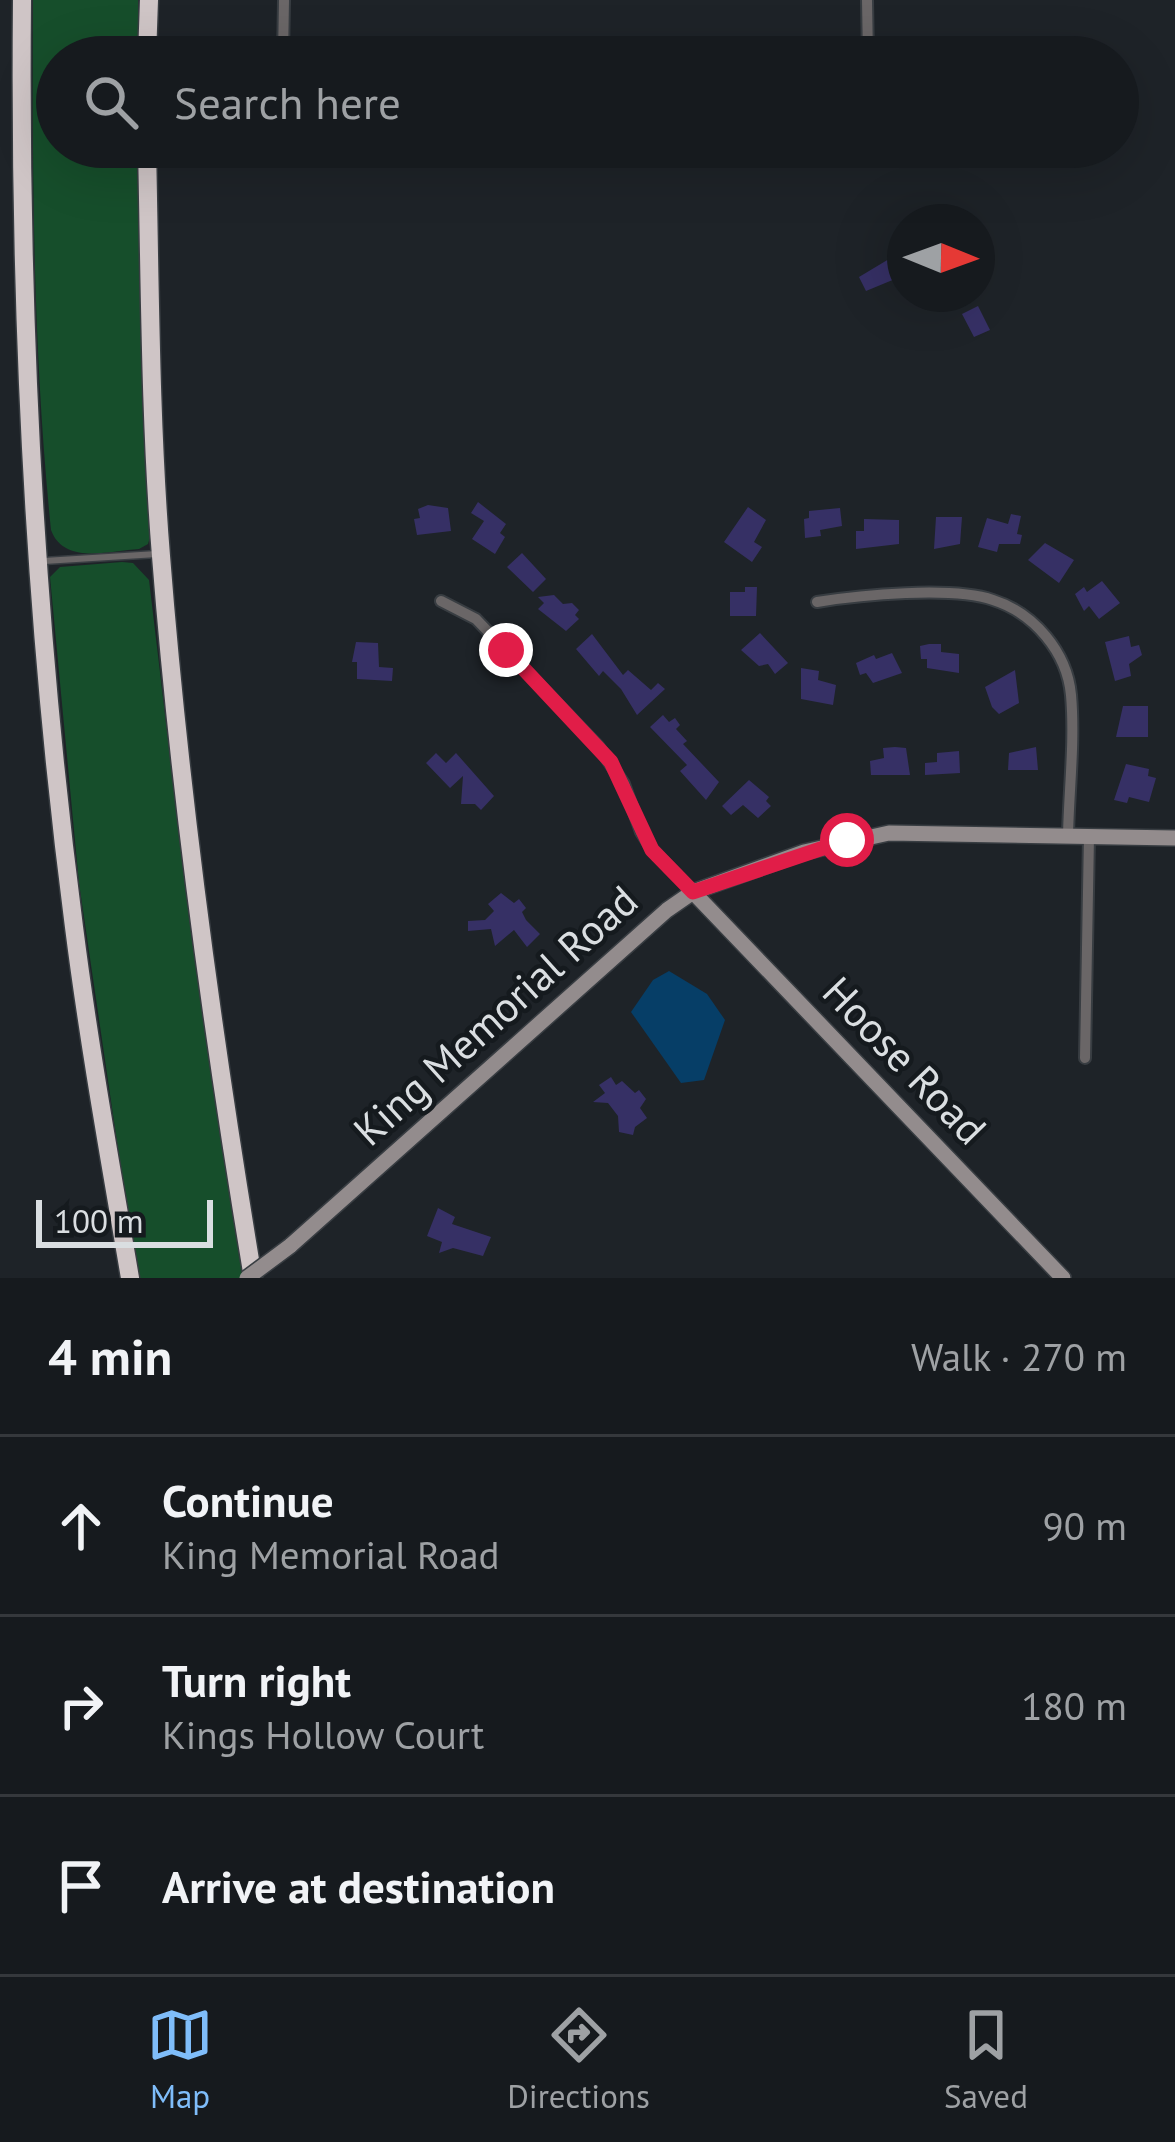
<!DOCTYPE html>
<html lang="en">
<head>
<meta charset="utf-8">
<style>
	:root { --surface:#161a1e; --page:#23272b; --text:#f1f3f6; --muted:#9ea1a4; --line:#35383c; --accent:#7fbdfa }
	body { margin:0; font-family:"PT Sans",sans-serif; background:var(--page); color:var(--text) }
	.compass { position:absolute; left:887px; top:204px; width:108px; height:108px; border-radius:50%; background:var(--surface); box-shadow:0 12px 48px #0002; rotate:91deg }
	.scale { position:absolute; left:36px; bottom:30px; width:177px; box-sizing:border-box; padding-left:12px; border:6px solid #dadee1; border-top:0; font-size:33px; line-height:42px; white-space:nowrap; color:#dadee1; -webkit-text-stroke:9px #151a1e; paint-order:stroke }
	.stop { position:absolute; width:36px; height:36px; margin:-27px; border:9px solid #e11d48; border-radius:50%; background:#fff }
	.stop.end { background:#e11d48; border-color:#fff; box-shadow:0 3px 12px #0008 }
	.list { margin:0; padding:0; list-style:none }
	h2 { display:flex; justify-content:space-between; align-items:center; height:156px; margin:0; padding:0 48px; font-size:51px }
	h2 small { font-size:39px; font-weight:400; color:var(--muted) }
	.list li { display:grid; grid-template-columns:78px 1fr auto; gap:36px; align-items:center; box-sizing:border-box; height:180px; padding:0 48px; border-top:3px solid var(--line) }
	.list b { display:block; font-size:45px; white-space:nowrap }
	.list p { margin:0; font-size:39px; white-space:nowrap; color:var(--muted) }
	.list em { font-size:39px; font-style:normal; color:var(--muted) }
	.icon { flex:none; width:66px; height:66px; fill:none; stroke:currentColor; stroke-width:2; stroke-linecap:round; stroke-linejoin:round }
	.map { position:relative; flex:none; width:1175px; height:1278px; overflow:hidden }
	.search { position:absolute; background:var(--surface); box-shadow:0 12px 48px #0002; left:36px; right:36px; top:36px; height:132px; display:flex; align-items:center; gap:30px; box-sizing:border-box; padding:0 42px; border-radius:66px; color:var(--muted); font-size:45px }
	.sheet { height:696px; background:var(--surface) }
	nav { display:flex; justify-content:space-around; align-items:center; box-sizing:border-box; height:168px; border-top:3px solid var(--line); background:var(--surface); font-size:33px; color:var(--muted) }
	nav a { display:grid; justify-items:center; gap:6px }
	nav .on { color:var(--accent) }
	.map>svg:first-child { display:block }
	.green { fill:#164e2b }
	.water { fill:#063e67 }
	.building { fill:#363065 }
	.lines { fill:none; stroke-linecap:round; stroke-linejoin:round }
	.lane-casing { stroke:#383d42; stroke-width:9 }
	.street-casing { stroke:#383d42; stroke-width:14 }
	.secondary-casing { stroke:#383d42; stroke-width:18 }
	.highway-casing { stroke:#383d42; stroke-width:21 }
	.lane { stroke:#6a6667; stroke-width:6 }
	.street { stroke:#6a6667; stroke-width:10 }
	.secondary { stroke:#938c8d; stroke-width:15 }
	.highway { stroke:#cfc5c6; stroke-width:18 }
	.secondary-bridge-casing { stroke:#383d42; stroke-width:18; stroke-linecap:butt }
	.secondary-bridge { stroke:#938c8d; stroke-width:15 }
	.route { stroke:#e11d48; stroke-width:15 }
	.labels { text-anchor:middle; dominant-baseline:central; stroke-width:9; stroke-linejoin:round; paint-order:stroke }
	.street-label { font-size:42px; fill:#dadee1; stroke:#151a1e }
</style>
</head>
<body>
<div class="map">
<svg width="1175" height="1278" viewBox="0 0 1175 1278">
	<rect width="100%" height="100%" fill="#1e2328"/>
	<path class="green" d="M33,0H138V57H57V147H138L151,533L148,544L139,549C109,551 64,565 51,530C33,354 32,177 33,0Z
		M122,562L133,563L149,580L191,933L244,1278H137L79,883L50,577L60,567Z"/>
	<path class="water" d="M669,971L707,994L725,1020L704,1080L681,1083L631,1012L653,980Z"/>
	<path class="building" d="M899,253L905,268L895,273V279L866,291L859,277Z
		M978,306L990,330L974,337L962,314Z
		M478,502L506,524L500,533L505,537L495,554L472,539L484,521L471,513Z
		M428,505L448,508L451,531L417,535L414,519L420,518L418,509Z
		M748,507L766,520L754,542L762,547L752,562L724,542Z
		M840,508L842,526L820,530L821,536L805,538L804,519L809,518V511Z
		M1011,514L1021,516L1017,534L1022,535L1020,544H999L997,552L978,547L987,518L1008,524Z
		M936,517H962L960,544L934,549Z
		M864,519L899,520V544L856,549V531H864Z
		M1045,543L1074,560L1059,583L1028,560Z
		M522,553L546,579L533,592L507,567Z
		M1102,581L1120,603L1099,619L1089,606L1084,611L1075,594L1084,587L1087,592Z
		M745,587H757L756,616H730V592H745Z
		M554,595L563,604L572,603L579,610L575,615L579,619L566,631L538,609L544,603L538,597Z
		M760,633L788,663L775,674L768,664L759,666L741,650Z
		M592,634L623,675L628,670L651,690L658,683L665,689L637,715L621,689L603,671L599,676L576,649Z
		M1129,636L1131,647L1139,645L1142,655L1129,664L1131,676L1115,681L1105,642Z
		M356,642L378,643L379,667L393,668L392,681L357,679V662H352Z
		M929,644H941V652L959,654V673L927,668V659H921L920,646Z
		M892,653L902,673L873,683L866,673L860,675L856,663L874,655L876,659Z
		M801,668L819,671L818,680L836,685L833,705L801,699Z
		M1015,670L1019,703L999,714L992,707L985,687Z
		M1123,706H1148V737H1116Z
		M663,715L669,722L675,718L680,725L676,729L687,741L683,744L719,782L706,800L680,771L687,765L650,727Z
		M895,747L906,748L910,775H871L870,761L884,758L883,748Z
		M1036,747L1038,770H1008L1009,753Z
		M959,751L960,773L925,775V763L937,762V753Z
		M436,753L446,763L456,753L494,796L481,810L475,804H461L463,776L450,788L426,763Z
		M1126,764L1149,769L1148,776L1156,778L1149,802L1129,797L1127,803L1114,800Z
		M749,780L769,797L766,801L771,806L758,818L743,805L731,815L722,806Z
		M501,893L514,903L519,899L526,908L522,912L526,920L540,934L527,947L514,930L495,946L491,929L468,931V921L485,920L494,911L488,904Z
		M611,1077L616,1085L622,1081L635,1093L639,1090L646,1099L640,1108L647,1118L635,1127L633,1135L619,1132L618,1116L608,1103L593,1102L605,1093L599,1085Z
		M438,1208L455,1217L452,1224L491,1237L483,1256L453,1248L439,1253L442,1242L427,1236Z"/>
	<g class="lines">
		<defs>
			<path id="lane" d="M44,561L157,554"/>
			<path id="street" d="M867,0L868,57
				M283,57L284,0
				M299,147L316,154L843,159L862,147
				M441,601L476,619L598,746L624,784L641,832L652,849L693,892
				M817,602C860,595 952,586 993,600C1034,613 1067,652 1071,695C1075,741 1069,789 1068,835
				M1085,1058L1089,836"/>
			<path id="secondary" d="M693,892L1063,1278
				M290,1246L667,910L693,892L804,852L889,833L1175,838"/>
			<path id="highway" d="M22,0C19,309 34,621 74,927C89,1045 110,1161 130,1278
				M147,57L149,0
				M147,147C150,283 150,420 161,556C180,799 213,1038 253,1278"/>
		</defs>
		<use href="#lane" class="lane-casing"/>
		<use href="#street" class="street-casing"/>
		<use href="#secondary" class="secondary-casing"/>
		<use href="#highway" class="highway-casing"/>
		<use href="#lane" class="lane"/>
		<use href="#street" class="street"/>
		<use href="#secondary" class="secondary"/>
		<use href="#highway" class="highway"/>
		<defs>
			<path id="secondary-bridge" d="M247,1278L290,1246"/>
		</defs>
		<use href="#secondary-bridge" class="secondary-bridge-casing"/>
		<use href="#secondary-bridge" class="secondary-bridge"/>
	</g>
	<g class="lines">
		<path class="route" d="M506,650L611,762L652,850L693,892L847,840"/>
	</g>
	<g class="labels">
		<g class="street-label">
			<text transform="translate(495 1015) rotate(-42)">King Memorial Road</text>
			<text transform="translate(905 1060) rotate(46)">Hoose Road</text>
		</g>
	</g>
</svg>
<svg class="compass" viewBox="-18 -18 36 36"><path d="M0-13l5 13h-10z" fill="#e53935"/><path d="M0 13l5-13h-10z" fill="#9ea1a4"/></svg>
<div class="scale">100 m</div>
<div class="stop" style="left:847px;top:840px"></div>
<div class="stop end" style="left:506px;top:650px"></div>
<div class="search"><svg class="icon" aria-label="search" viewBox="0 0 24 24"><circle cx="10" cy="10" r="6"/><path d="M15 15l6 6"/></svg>Search here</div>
</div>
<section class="sheet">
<h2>4 min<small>Walk · 270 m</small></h2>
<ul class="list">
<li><svg class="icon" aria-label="ahead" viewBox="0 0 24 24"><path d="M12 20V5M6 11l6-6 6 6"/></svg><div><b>Continue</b><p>King Memorial Road</p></div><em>90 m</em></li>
<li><svg class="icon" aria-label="right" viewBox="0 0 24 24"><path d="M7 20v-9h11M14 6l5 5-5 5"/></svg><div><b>Turn right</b><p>Kings Hollow Court</p></div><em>180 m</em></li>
<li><svg class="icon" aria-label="arrive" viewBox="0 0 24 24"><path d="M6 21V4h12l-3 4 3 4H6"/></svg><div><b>Arrive at destination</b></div></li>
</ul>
</section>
<nav>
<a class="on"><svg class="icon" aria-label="map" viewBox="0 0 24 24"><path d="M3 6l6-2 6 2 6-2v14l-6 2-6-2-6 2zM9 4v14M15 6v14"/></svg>Map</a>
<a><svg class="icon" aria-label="directions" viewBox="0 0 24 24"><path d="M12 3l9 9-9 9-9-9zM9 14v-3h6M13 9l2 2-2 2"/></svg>Directions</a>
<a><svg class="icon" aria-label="saved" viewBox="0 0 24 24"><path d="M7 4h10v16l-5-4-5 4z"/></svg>Saved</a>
</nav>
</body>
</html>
